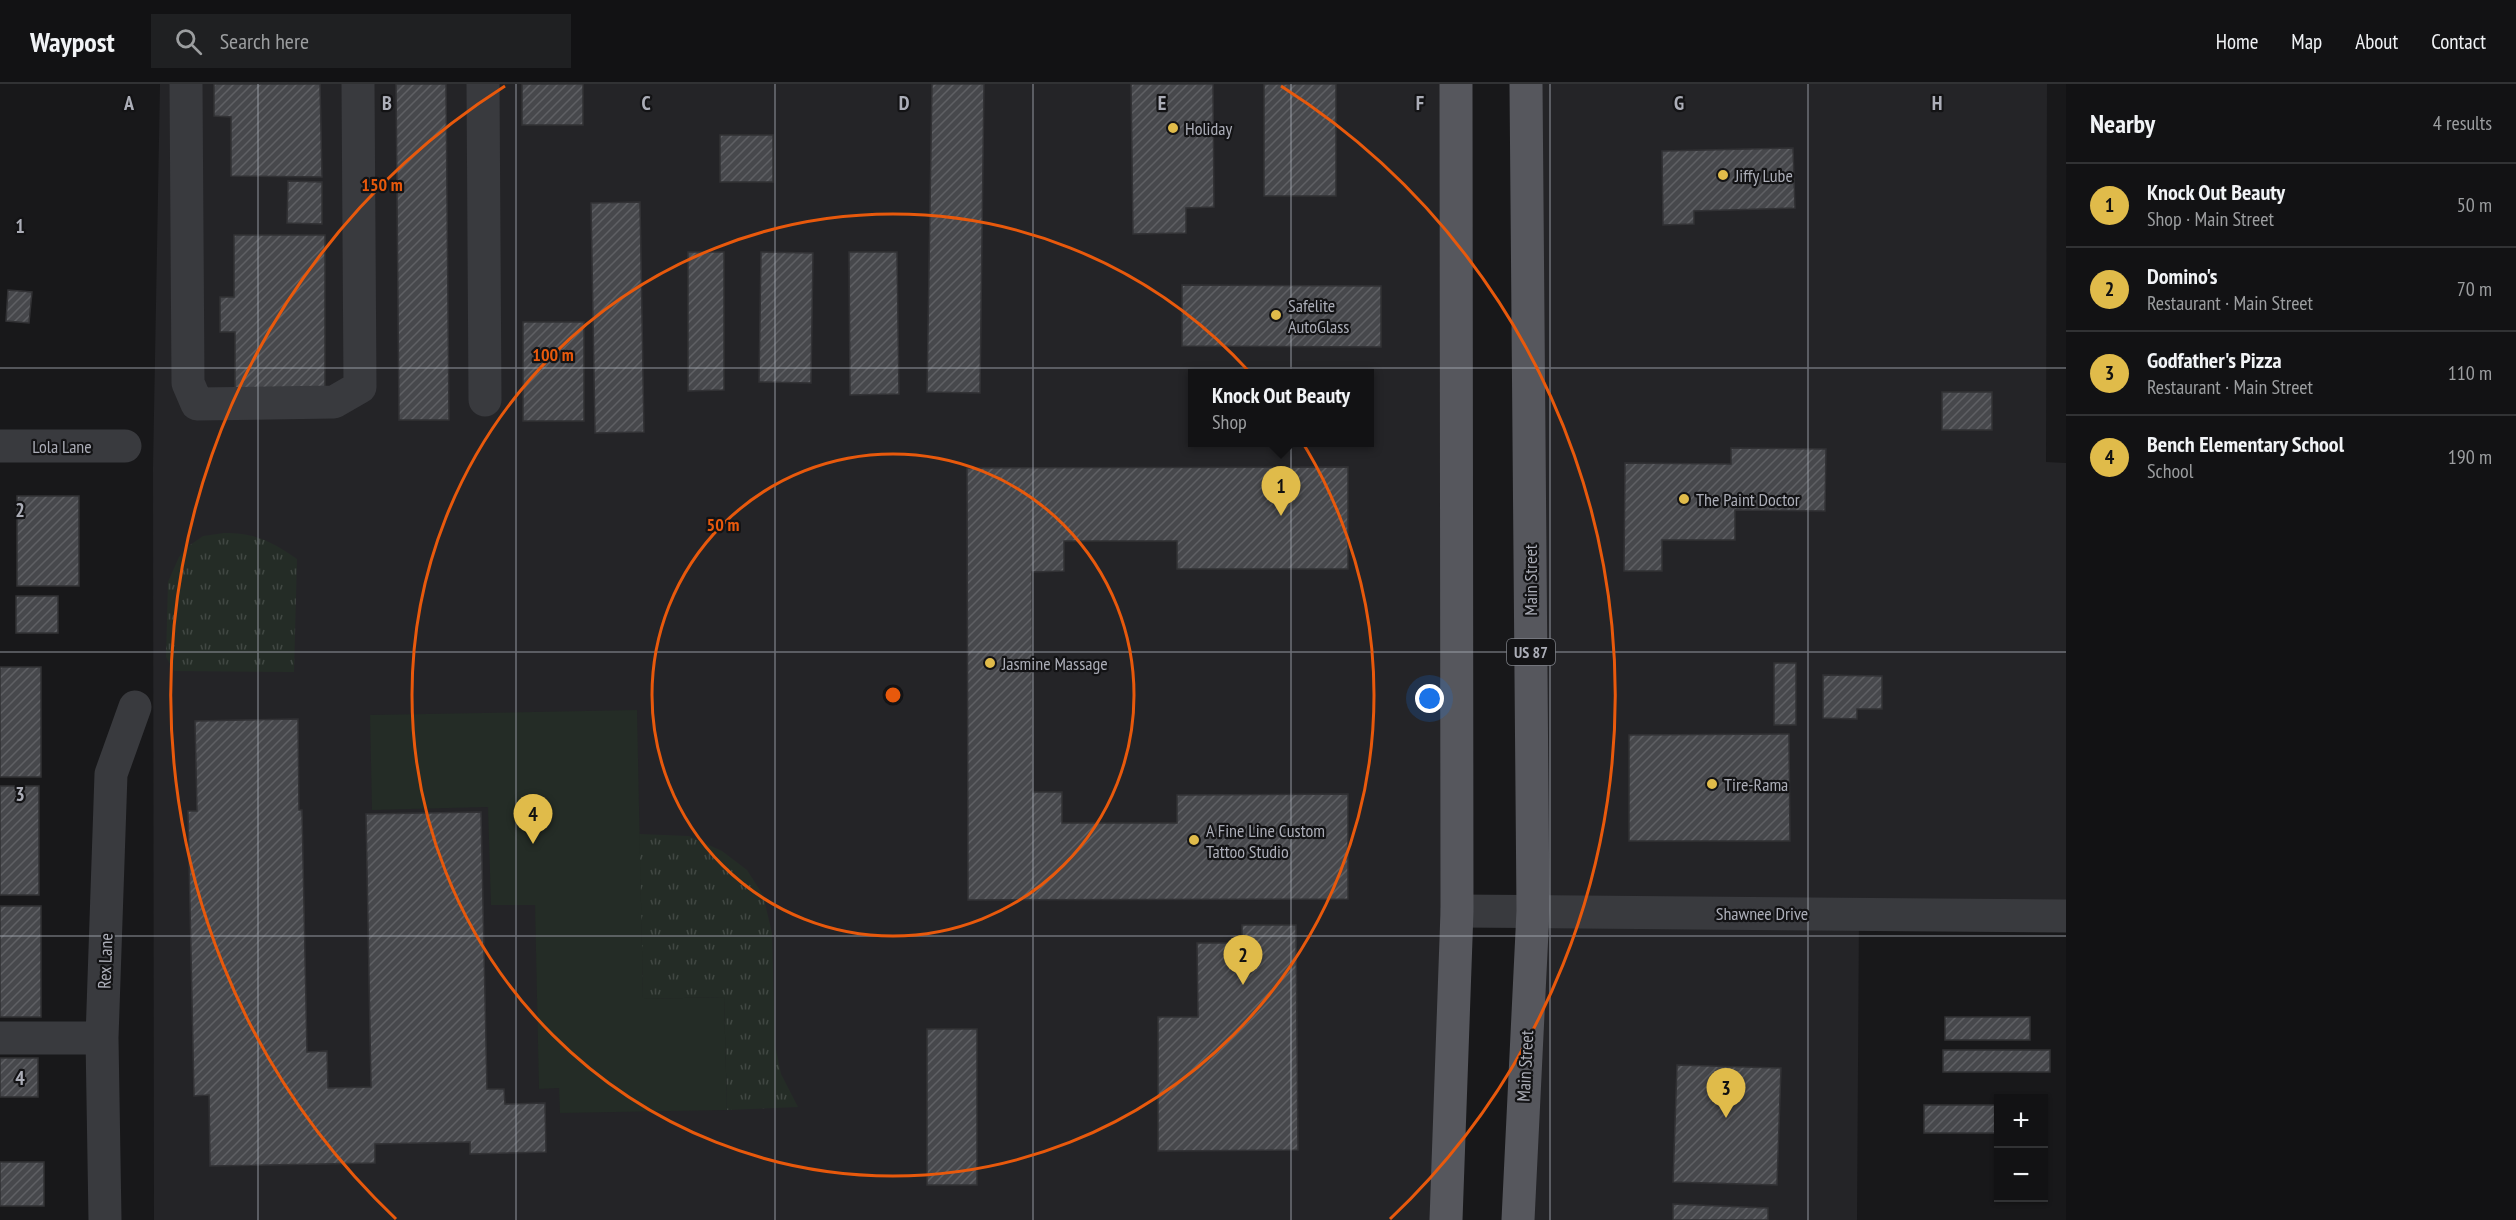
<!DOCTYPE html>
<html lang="en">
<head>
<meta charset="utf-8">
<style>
	:root { --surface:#121214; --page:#1f2022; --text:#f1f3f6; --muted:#9c9ea0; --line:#313234; --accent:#e0bb4a }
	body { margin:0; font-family:"PT Sans Narrow",sans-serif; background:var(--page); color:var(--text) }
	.controls { position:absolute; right:18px; bottom:18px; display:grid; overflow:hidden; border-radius:0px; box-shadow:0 2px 4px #0004 }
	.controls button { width:54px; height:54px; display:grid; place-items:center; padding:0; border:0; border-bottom:2px solid var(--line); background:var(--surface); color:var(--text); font:30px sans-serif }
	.you { position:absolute; left:1430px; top:615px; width:21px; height:21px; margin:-15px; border:4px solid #fff; border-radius:50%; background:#1a73e8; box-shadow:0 0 0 9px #1a73e833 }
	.badge { display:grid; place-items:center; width:39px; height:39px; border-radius:50%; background:var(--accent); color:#111; font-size:20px; font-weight:700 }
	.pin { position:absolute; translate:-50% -50px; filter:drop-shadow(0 2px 3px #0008) }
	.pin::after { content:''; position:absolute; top:32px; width:21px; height:18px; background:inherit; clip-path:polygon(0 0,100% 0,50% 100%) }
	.popup { position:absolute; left:1188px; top:285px; width:186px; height:78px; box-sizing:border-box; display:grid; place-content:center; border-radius:0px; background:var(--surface); filter:drop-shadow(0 2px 4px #0005); font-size:20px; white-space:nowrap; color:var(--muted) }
	.popup b { font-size:22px; color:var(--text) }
	.popup::after { content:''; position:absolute; left:50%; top:100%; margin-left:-12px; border:12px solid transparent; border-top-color:var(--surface) }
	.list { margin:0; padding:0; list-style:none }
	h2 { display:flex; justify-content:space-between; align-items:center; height:78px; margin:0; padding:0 24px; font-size:26px }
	h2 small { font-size:20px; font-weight:400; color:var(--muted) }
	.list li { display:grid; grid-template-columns:39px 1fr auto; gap:18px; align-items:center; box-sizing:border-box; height:84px; padding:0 24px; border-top:2px solid var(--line) }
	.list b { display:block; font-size:22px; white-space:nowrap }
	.list p { margin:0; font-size:20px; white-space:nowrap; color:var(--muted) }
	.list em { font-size:20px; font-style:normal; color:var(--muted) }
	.icon { flex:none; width:33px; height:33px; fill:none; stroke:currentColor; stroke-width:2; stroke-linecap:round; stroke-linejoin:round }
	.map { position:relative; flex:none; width:2066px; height:1136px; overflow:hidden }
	header { display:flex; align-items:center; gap:36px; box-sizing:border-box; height:84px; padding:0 30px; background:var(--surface); border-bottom:2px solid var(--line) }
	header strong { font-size:28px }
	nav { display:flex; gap:33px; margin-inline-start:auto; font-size:21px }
	.search { width:420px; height:54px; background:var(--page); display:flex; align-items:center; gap:15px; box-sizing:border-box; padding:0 21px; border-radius:0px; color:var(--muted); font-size:22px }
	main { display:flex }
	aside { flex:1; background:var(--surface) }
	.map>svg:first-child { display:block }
	.built { fill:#242427; fill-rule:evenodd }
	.park { fill:url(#park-tufts) }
	.pitch { fill:#242c26 }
	.building { fill:url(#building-hatch); stroke:#323235; stroke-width:1.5 }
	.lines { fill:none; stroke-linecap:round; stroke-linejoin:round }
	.minor { stroke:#393a3e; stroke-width:33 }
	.major { stroke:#56575d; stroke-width:33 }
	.grid { fill:none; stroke:#acaeb8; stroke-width:1.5; stroke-opacity:0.55 }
	.ring { fill:none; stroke:#e8590c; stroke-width:3 }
	.poi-dot { fill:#e0bb4a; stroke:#131315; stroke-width:2 }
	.labels { text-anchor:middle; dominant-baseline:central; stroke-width:4.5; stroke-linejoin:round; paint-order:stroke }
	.shield { fill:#131315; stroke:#7e8087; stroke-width:1.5 }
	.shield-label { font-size:16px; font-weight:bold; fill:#acaeb8 }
	.poi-label { font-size:18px; fill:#acaeb8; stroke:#131315; text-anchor:start }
	.street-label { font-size:18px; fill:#acaeb8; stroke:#131315 }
	.grid-label { font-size:20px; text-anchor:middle; font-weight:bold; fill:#acaeb8; stroke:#131315; stroke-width:4.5; stroke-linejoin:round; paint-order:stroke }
	.centre { fill:#e8590c; stroke:#131315; stroke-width:3 }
	.ring-label { font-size:18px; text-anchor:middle; font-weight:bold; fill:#e8590c; stroke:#131315; stroke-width:4.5; stroke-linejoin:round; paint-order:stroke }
</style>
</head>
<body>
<header>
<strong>Waypost</strong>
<div class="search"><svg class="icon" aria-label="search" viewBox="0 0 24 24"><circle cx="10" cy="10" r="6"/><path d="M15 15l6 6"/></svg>Search here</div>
<nav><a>Home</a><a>Map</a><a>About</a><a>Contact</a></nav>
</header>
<main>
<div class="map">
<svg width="2066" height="1136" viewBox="0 0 2066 1136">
	<defs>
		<pattern id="park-tufts" width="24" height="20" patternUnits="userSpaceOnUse" patternTransform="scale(1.5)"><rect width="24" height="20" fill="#242c26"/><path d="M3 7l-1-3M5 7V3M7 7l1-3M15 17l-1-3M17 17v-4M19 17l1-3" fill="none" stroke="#414843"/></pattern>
		<pattern id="building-hatch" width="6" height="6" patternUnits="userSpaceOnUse" patternTransform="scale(1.5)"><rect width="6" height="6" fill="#47484c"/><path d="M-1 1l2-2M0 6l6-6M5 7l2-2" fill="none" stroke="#5f6064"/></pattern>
	</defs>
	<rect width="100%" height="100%" fill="#18181a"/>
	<path class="built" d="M160,0H1456L1446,1136H154L153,384ZM1192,290H1370V358H1192Z
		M1526,0H2047L2046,378L2066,379V832L1859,830L1857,1136H1518Z"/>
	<path class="park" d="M224,449C255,449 271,457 297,475L294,588L174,587L166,573L168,498L179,473L190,461L203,452Z
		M639,750L689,752L722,767L747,786L763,811L772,849L775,961L781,990L798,1023L727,1026L724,913L643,915Z"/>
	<path class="pitch" d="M637,626L643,915L724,913L727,1026L560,1029L559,1004L539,1005L535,821H491L488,723L372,726L370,631Z"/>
	<path class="building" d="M214,0H320L322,93L231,92V33L214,32Z
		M396,0H446L449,336H399Z
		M522,0H583V41H522Z
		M932,0H984L980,309L927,308Z
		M1131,0H1213L1214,123L1186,124V149L1133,150Z
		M1264,0H1336V112H1264Z
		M720,51H773V98H720Z
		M1793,64L1795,124L1694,127V140L1663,141L1662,67Z
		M288,97L322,98V140L287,139Z
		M640,118L644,348L595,349L591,119Z
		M234,151H325V307H235V248H220V213H234Z
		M688,168H724V306L688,307Z
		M761,168L813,169L811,299L759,298Z
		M849,168H897L899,310L850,311Z
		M1182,201L1381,202V263L1182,262Z
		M8,206L32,208L29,239L6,237Z
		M523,238H584V337H523Z
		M1942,308H1992V346H1942Z
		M1731,364L1826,365L1825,427L1735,426V456H1662V487H1624L1625,379L1731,380Z
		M1348,383V485H1177V457H1064V487L1032,488L1033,708H1062V739H1177V711L1348,710V815L968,816L967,384Z
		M17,412H79V502H17Z
		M16,512H58V549H16Z
		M1774,579H1796V641H1774Z
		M0,583H41V693H0Z
		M1823,591L1882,592V625H1857V635L1823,634Z
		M298,635L299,726H302L307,968L327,967L328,1004L371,1003L366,730L481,728L487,1005H504L505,1020L545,1019L546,1068L470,1070V1058L375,1060V1079L210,1082L209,1011L194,1012L188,727H197L195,637Z
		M1789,650L1790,757H1629V651Z
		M0,702H39V811H0Z
		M0,822H41V933H0Z
		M1242,841H1296L1298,1066L1158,1067V933H1198L1197,859H1242Z
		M1945,933H2030V956H1945Z
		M927,945H977V1101H927Z
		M1943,966H2050V988H1943Z
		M0,974H38V1013H0Z
		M1677,981L1781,984L1777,1101L1673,1098Z
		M1924,1021H1998V1049H1924Z
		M0,1078H44V1122H0Z
		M1673,1120L1768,1124V1136H1673Z"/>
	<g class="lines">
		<path class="minor" d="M186,0L188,299L197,320L334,318L360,303L358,0
			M483,0L485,316
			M0,362H125
			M1457,827L2066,832
			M0,954H102
			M105,1136L102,954L111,690L135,623"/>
		<path class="major" d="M1446,1136L1457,827L1456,0
			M1518,1136L1533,827L1526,0"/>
	</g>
	<path class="grid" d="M258,0V1136M516,0V1136M775,0V1136M1033,0V1136M1291,0V1136M1550,0V1136M1808,0V1136M0,284H2066M0,568H2066M0,852H2066"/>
	<g class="ring">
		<circle cx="893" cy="611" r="241"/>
		<circle cx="893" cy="611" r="481"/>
		<path d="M396 1135A722 722 0 0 1 505 2M1281 2A722 722 0 0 1 1390 1135"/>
	</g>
	<g class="poi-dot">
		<circle cx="1173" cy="44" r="6"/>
		<circle cx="1723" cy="91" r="6"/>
		<circle cx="1276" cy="231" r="6"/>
		<circle cx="1684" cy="415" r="6"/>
		<circle cx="990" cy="579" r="6"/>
		<circle cx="1712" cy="700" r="6"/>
		<circle cx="1194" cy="756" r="6"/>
	</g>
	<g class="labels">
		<rect class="shield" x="1507" y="555" width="48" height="26" rx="4.5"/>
		<g class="shield-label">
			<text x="1531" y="568">US 87</text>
		</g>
		<g class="poi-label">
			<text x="1185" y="44">Holiday</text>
			<text x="1735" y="91">Jiffy Lube</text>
			<text x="1288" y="221">Safelite<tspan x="1288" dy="21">AutoGlass</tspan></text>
			<text x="1696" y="415">The Paint Doctor</text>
			<text x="1002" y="579">Jasmine Massage</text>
			<text x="1724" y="700">Tire-Rama</text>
			<text x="1206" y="746">A Fine Line Custom<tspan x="1206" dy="21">Tattoo Studio</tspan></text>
		</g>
		<g class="street-label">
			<text x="62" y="362">Lola Lane</text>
			<text transform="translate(1530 496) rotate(-90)">Main Street</text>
			<text x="1762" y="829">Shawnee Drive</text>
			<text transform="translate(105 877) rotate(-88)">Rex Lane</text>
			<text transform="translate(1525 982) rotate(-87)">Main Street</text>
		</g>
	</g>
	<g class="grid-label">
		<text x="129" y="26">A</text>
		<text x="387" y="26">B</text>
		<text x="646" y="26">C</text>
		<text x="904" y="26">D</text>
		<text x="1162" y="26">E</text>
		<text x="1420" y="26">F</text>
		<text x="1679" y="26">G</text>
		<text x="1937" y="26">H</text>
		<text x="20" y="149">1</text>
		<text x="20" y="433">2</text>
		<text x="20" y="717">3</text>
		<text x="20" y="1001">4</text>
	</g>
	<circle cx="893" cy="611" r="9" class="centre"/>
	<g class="ring-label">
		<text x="382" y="107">150 m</text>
		<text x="553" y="277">100 m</text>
		<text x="723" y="447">50 m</text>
	</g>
</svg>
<div class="controls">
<button>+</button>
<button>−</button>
</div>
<div class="you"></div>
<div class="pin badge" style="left:1281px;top:432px">1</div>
<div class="popup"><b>Knock Out Beauty</b>Shop</div>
<div class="pin badge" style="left:1243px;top:901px">2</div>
<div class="pin badge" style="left:1726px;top:1034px">3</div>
<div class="pin badge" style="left:533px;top:760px">4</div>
</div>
<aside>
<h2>Nearby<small>4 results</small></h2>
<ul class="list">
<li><span class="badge">1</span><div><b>Knock Out Beauty</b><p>Shop · Main Street</p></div><em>50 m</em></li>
<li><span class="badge">2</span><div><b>Domino's</b><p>Restaurant · Main Street</p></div><em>70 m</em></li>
<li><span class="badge">3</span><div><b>Godfather's Pizza</b><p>Restaurant · Main Street</p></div><em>110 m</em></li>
<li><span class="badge">4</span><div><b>Bench Elementary School</b><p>School</p></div><em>190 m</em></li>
</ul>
</aside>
</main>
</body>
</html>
